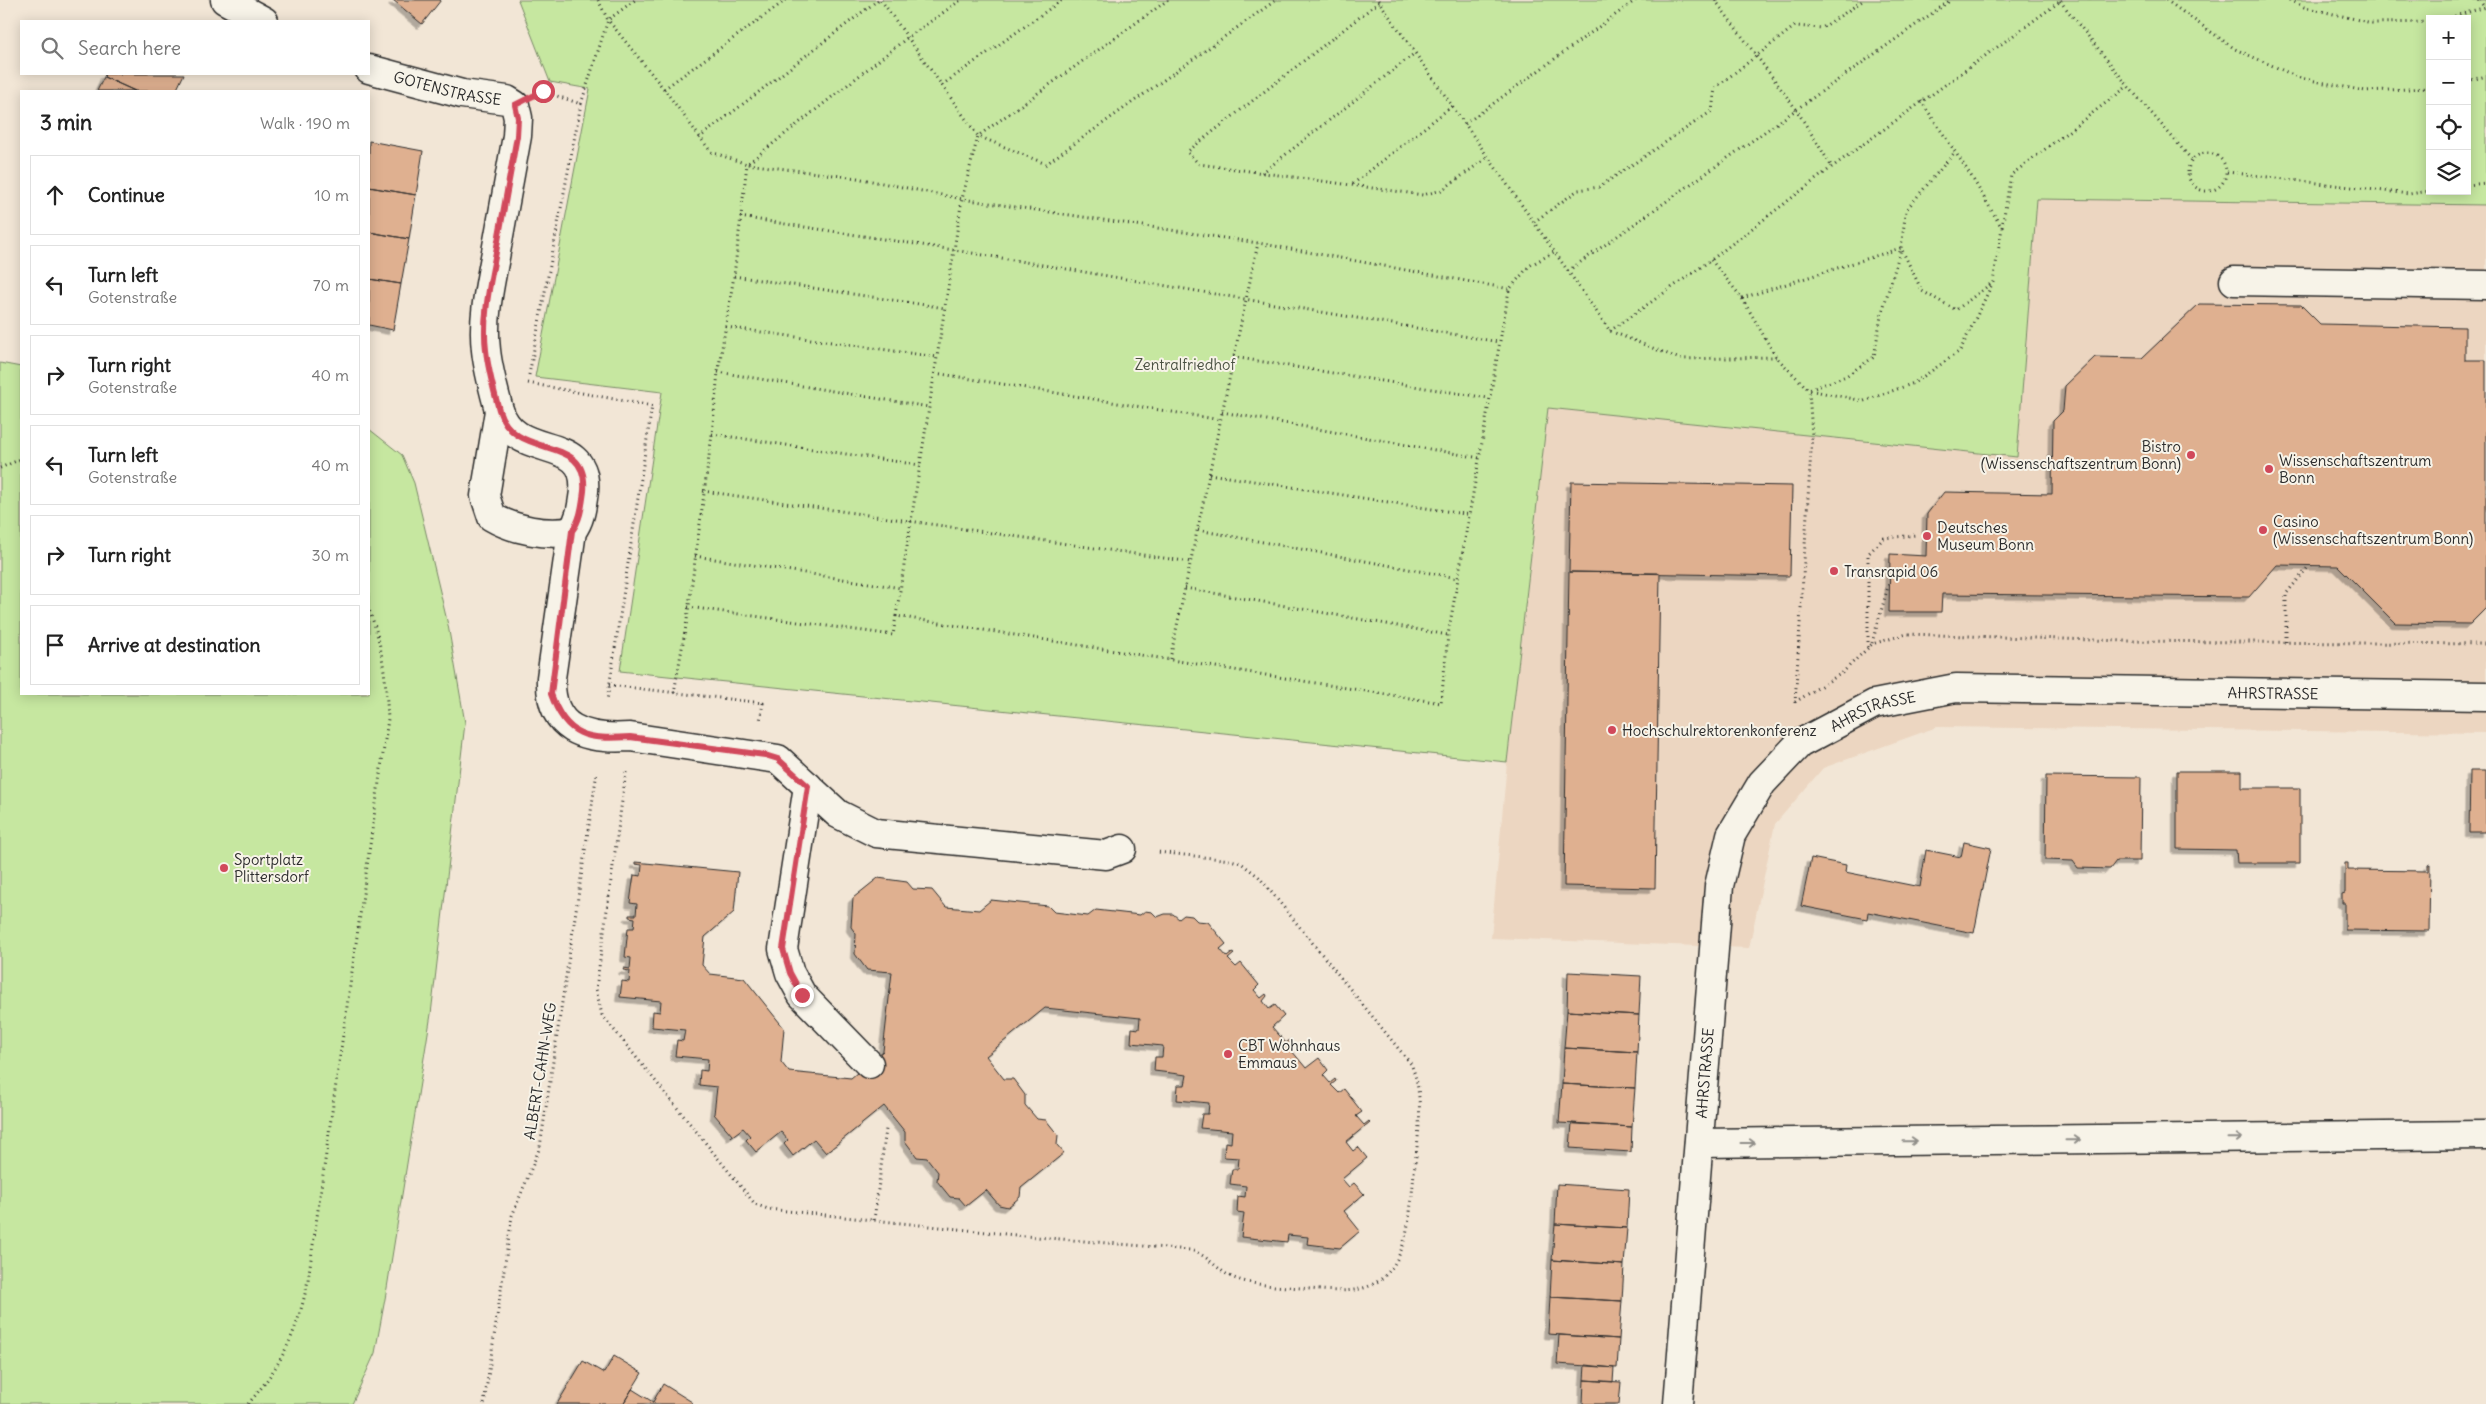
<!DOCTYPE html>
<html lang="en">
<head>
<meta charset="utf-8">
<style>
	:root { --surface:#fff; --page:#f6f6f6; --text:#222; --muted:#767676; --line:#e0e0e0 }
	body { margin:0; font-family:Delius,sans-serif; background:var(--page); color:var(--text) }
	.controls { position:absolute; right:15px; top:15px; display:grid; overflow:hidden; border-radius:0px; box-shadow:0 2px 12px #0003 }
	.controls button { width:45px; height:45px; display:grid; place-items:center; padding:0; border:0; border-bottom:1px solid var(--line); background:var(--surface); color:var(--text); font:25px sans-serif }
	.stop { position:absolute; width:15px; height:15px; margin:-11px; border:4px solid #d1495b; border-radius:50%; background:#fff }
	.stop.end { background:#d1495b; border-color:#fff; box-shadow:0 1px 5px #0008 }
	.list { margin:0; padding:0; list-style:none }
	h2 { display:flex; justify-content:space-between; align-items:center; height:65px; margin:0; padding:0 20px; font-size:21px }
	h2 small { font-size:16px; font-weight:400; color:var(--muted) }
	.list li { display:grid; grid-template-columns:32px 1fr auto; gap:15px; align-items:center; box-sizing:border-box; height:80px; margin:0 10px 10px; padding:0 10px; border:1px solid var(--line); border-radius:0px }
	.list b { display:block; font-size:19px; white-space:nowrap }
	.list p { margin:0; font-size:16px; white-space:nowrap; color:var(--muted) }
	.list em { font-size:16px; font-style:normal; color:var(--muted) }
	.icon { flex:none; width:28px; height:28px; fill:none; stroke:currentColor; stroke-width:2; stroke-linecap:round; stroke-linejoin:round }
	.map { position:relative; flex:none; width:2486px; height:1404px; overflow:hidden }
	.search { position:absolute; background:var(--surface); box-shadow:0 2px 12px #0003; left:20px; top:20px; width:350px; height:55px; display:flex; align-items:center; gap:12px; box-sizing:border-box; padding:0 18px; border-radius:0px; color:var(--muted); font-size:19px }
	.panel { position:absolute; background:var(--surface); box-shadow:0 2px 12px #0003; left:20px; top:90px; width:350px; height:605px; border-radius:0px }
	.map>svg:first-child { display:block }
	.built { fill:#ecd6c1 }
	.green { fill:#c6e7a0; stroke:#788966; fill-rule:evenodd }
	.building { fill:#dfb090; stroke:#2b2b2b; filter:url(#shadow) }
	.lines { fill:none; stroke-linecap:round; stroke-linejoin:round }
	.minor-casing { stroke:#2b2b2b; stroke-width:31 }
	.path { stroke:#2b2b2b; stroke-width:3; stroke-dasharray:1 4; stroke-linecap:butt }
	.minor { stroke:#f7f3e8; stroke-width:28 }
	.oneway { stroke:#918f8a }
	.route { stroke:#d1495b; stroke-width:6 }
	.poi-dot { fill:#d1495b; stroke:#f7f3e8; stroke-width:2 }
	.labels { text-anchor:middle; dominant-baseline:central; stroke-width:4; stroke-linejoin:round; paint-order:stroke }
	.street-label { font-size:15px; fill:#2b2b2b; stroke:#f7f3e8 }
	.park-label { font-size:15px; fill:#4a5142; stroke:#f7f3e8 }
	.poi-label { font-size:15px; fill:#2b2b2b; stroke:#f7f3e8; text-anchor:start }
</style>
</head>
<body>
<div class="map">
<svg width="2486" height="1404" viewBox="0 0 2486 1404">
	<defs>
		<filter id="shadow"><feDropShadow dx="-4.5" dy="4.5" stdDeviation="0" flood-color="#0004"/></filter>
	</defs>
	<rect width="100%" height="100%" fill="#f2e6d6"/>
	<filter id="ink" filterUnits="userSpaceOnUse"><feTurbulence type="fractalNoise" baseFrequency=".02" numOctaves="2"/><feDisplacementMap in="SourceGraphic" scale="10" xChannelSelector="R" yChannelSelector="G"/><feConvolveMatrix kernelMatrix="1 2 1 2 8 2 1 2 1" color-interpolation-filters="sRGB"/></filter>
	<g filter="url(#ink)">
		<path class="built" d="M2037,199L2486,205V733L1937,727L1823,768L1775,824L1749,948L1491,938L1507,762L1548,408L2017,457Z"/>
		<path class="green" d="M518,0H2486V205L2037,199L2017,457L1548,408L1507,762L677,677L620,671L662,392L535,377L590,89L550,82ZM2430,19H2467V191H2430Z
			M0,363L21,367V694H369V429L402,455L414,483L448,625L465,723L431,1014L387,1288L375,1353L352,1404H0Z"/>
		<path class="building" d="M393,0H441L422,24Z
			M105,74H184L176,91H135L104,77Z
			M104,77L135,91H97Z
			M369,141L423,151L416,195L369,187Z
			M369,187L416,195L409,239L369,232Z
			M369,232L409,239L401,284L369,279Z
			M369,279L401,284L393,330L369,325Z
			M2199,304L2301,305L2320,324L2465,327V360H2486V608L2470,624L2395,623L2338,566L2277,565L2249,597L1942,594L1941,612H1889L1890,554L1926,556L1927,514L1944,492L2052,494L2053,421L2063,411L2065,386L2095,357L2142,358Z
			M1571,482L1792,486L1790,576L1569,572Z
			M1569,572L1660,573L1655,888L1564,886Z
			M2177,771H2242V788H2300V863H2237L2236,850L2177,849Z
			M2470,771H2486V832H2469Z
			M2046,776L2141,777L2140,861H2116L2110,869L2078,868L2073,861L2045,860Z
			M1964,842L1991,848L1974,933L1868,912L1867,919L1801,906L1811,858L1846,865L1845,872L1920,887L1926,850L1961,857Z
			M635,862L738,872L734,912L705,937L702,965L710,974L744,978L784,1028L781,1062L789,1072L851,1078L883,1051L892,972L867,970L855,954L856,934L851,927L853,898L878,878L907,882L913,889L932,890L946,907L979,910L991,900L1048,906L1054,912L1088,916L1096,910L1140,915L1145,911L1152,912L1157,917L1165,914H1173L1179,919L1184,915L1192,916L1197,921L1208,922L1226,944L1220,949L1227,957L1232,953L1234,954L1228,959L1236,967L1241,963L1259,985L1254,990L1261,998L1266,994L1267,996L1263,1001L1269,1009L1275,1005L1284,1016L1272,1027L1286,1043L1291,1039L1292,1041L1287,1045L1306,1068L1319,1058L1328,1070L1323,1075L1330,1083L1335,1079L1336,1081L1331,1085L1339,1093L1344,1089L1362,1112L1356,1116L1364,1125L1369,1121L1370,1122L1346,1142L1353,1151L1358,1147L1367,1158L1342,1179L1349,1187L1354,1183L1364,1194L1344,1211L1360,1231L1340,1248L1307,1244L1308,1237L1288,1235L1287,1242L1241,1237L1244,1213L1237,1212L1238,1196L1245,1197L1246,1186L1230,1184L1232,1169H1238L1239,1158L1224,1157L1225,1142L1231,1143L1232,1131L1200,1128L1202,1114H1208L1209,1103L1177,1100L1178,1085H1185L1187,1075L1154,1071L1155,1057H1162L1163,1046L1131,1043L1132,1028L1139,1029L1140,1018L1045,1008L986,1056L1004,1079H1013L1025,1095V1105L1037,1119L1046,1120L1058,1135L1057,1145L1064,1153L1021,1188L1020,1197L1008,1207L999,1205L986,1190L966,1206L959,1198L950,1197L937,1181L938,1172L927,1158L917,1157L905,1141V1132L884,1106L826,1153L814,1139L793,1156L784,1144L788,1140L781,1132L756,1152L746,1140L750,1136L743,1128L731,1137L732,1135L714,1114L717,1087L699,1085L700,1070L707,1071L708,1059L675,1056L677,1040L683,1041L685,1030L652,1027L653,1011L660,1012L661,1001L620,997L622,981L629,982L630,971L623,970L624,968L630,969L631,958L625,957L628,928H634L635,918L629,917V915H636L637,904L630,903L632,888L634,875L641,876L642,865L635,864Z
			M2345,863H2348V870L2428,871V865L2430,864L2429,931L2345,930V903H2342V894L2345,893Z
			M1568,972L1641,976L1639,1015L1567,1011Z
			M1567,1011L1639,1015L1637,1052L1564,1048Z
			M1564,1048L1637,1052L1635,1088L1562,1084Z
			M1562,1084L1635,1088L1632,1127L1559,1123Z
			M1572,1123L1632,1127L1631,1152L1570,1148Z
			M1557,1184L1629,1189L1627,1228L1555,1224Z
			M1555,1224L1627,1228L1624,1265L1552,1260Z
			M1552,1260L1624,1265L1622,1301L1550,1297Z
			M1550,1297L1622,1301L1619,1339L1548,1334Z
			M1559,1335L1619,1339L1617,1368L1557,1364Z
			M614,1356L642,1373L623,1404H557L583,1361L604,1373Z
			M1585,1365L1614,1368L1613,1382L1584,1380Z
			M1584,1380L1621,1382L1619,1404H1583Z
			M663,1384L692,1402L690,1404H623L632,1389L653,1402Z"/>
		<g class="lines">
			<defs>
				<g id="minor">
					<path d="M225,0L264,21"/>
					<path id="s1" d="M369,69L462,94L507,100L515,105L518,118L517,136C510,175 503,214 496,252C490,284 482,318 486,350C488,370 494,391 499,410C515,463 589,431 584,491C582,505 581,519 572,531L551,678C549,730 585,740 630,737L778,759L838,814L876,833L1106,855L1122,849"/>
					<path d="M2234,281L2486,285"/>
					<path d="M499,411L485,496L492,517C514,530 548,536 572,531"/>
					<path d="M808,786L783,949L790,973L802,995L869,1064"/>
					<path d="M1699,1143L2486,1135"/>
					<path id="s2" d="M1678,1404L1719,886L1731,835L1762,783L1799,744L1874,704L1956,688L2486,696"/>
				</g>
			</defs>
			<use href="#minor" class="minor-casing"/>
			<path class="path" d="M598,0L608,20L664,89L711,152L747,164L907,38L961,0
				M881,0L978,136L1046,164L1276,0
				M1378,0L1610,331L1680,359L1776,357
				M1715,0L1796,109L1832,167
				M2166,0L2235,49L2300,78L2365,91L2430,88
				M2290,0L2304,7L2372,23L2430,22
				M2479,0L2485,8
				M2060,1L2128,86L2192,160
				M1379,2L1187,152L1199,164L1423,195L1442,190L1488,157
				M2445,19L2486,7
				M2467,81L2486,76
				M942,85L1062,0
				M664,89L786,0
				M548,93L581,104L608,20L635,0
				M1465,124L1636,0
				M699,138L878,0
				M2188 172a19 19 0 1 1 38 0a19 19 0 1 1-38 0Z
				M2227,172L2409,194L2430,191
				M1262,173L1415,53
				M1353,184L1452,106
				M2467,185L2486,183
				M740,217L954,250L1499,342
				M1534,222L1578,190L1599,187L1712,111L1715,88L1795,26L1822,28L1864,0
				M2002,227L2011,175L2128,86
				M1711,260L1742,298L1776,357L1809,390L1864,401L1914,383L1960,351L1993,282L2002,228L1970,174L1921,101
				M1568,271L1951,0
				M734,276L945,308
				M1742,298L1901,248L1922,291L1956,310L1993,282
				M726,327L937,357
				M1610,331L1711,260L1832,167L2062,0
				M1233,357L1488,398
				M718,372L929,407
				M935,373L1221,420
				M529,375L581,104
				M528,383L652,406L607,701
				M1222,412L1480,458
				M712,434L920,465
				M0,468L21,459
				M1209,474L1471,515
				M703,491L1191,562
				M1198,530L1457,578
				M695,556L901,588
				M1185,588L1448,635
				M688,607L893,635L896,616L1441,703L1448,635L1509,290L1529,266L1554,252
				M896,616L954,250L962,199L978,136L1168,0
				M2286,642V594L2309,566
				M1872,643L1889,583
				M1868,647V554L1884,538L1917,535
				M1170,659L1258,243
				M609,685L763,703L760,721
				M674,693L687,620L712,434L718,372L734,276L747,164L857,178L962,199L1258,243L1510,289
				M1795,702L1842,673L1872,644L1907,634L2124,641L2486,644
				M1795,703L1812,435L1809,390L1846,376L1874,357L1881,316L1901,248L1906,210L1955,152
				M626,772L596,989L602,1015L755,1204L768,1209L1025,1236L1190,1250C1209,1255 1217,1271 1234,1278C1255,1286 1279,1286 1301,1288C1319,1290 1337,1292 1354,1290C1406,1283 1409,1223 1413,1184C1416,1146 1427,1100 1411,1064L1259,877L1241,863L1231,860L1157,852
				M874,1220L886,1129
				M248,1404C282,1365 298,1331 308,1280L388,719C386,683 383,644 369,610
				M484,1404L512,1216L540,1147L597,772"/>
			<use href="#minor" class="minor"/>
		</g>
		<defs><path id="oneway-shaft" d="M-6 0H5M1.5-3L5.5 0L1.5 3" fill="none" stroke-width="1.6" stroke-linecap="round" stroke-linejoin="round" transform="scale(1.25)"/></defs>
		<g class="oneway">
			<use href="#oneway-shaft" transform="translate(2235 1138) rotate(-1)"/>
			<use href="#oneway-shaft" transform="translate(2073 1140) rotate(-1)"/>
			<use href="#oneway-shaft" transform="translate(1910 1141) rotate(-1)"/>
			<use href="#oneway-shaft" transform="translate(1748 1143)"/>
		</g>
	</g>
	<g class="lines" filter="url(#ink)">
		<path class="route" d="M543,91L515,105L518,118L517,136C510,175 503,214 496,252C490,284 482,318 486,350C488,370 494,391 499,410C515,463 589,431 584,491C582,505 581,519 572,531L551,694C566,737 588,740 630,737L765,755L778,759L808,786L783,949L790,973L802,995"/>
	</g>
	<g class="poi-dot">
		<circle cx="2191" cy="455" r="5"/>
		<circle cx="2269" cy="469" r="5"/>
		<circle cx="2263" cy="530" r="5"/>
		<circle cx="1927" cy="536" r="5"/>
		<circle cx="1834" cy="571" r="5"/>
		<circle cx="1612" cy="730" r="5"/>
		<circle cx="224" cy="868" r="5"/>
		<circle cx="1228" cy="1054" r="5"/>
	</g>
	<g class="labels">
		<g class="street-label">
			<text stroke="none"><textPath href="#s1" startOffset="81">GOTENSTRASSE</textPath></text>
			<text stroke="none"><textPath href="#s2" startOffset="1172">AHRSTRASSE</textPath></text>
			<text stroke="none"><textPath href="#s2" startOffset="768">AHRSTRASSE</textPath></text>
			<text transform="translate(540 1071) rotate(-81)">ALBERT-CAHN-WEG</text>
			<text stroke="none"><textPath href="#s2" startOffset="332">AHRSTRASSE</textPath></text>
		</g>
		<g class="park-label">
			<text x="1185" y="364">Zentralfriedhof</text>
		</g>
		<g class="poi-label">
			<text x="2181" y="446" text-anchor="end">Bistro<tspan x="2181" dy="17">(Wissenschaftszentrum Bonn)</tspan></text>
			<text x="2279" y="460">Wissenschaftszentrum<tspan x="2279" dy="17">Bonn</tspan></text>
			<text x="2273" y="521">Casino<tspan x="2273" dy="17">(Wissenschaftszentrum Bonn)</tspan></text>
			<text x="1937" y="527">Deutsches<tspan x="1937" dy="17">Museum Bonn</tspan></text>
			<text x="1844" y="571">Transrapid 06</text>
			<text x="1622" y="730">Hochschulrektorenkonferenz</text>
			<text x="234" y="859">Sportplatz<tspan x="234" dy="17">Plittersdorf</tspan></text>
			<text x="1238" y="1045">CBT Wohnhaus<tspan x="1238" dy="17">Emmaus</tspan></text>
		</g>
	</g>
</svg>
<div class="controls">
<button>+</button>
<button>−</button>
<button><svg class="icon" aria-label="locate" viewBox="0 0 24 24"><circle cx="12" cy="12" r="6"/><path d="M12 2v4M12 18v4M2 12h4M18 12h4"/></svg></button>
<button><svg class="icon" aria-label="layers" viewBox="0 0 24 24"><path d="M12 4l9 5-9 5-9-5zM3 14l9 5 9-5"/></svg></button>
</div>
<div class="stop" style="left:543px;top:91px"></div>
<div class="stop end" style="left:802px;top:995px"></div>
<div class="search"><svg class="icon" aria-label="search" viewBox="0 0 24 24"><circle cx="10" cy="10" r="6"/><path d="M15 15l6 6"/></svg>Search here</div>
<section class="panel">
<h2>3 min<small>Walk · 190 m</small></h2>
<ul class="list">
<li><svg class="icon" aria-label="ahead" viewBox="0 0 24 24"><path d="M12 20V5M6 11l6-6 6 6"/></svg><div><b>Continue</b></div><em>10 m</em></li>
<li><svg class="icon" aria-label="left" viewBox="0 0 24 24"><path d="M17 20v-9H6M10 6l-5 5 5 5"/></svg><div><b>Turn left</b><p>Gotenstraße</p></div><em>70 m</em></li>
<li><svg class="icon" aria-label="right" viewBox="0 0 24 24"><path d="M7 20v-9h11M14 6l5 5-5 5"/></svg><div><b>Turn right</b><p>Gotenstraße</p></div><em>40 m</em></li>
<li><svg class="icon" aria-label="left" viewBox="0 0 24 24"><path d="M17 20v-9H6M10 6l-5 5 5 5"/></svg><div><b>Turn left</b><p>Gotenstraße</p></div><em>40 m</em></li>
<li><svg class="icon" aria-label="right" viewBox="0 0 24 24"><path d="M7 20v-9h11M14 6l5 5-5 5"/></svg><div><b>Turn right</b></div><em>30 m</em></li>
<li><svg class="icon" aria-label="arrive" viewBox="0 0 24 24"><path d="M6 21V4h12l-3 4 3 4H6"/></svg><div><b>Arrive at destination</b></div></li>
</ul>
</section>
</div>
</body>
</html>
